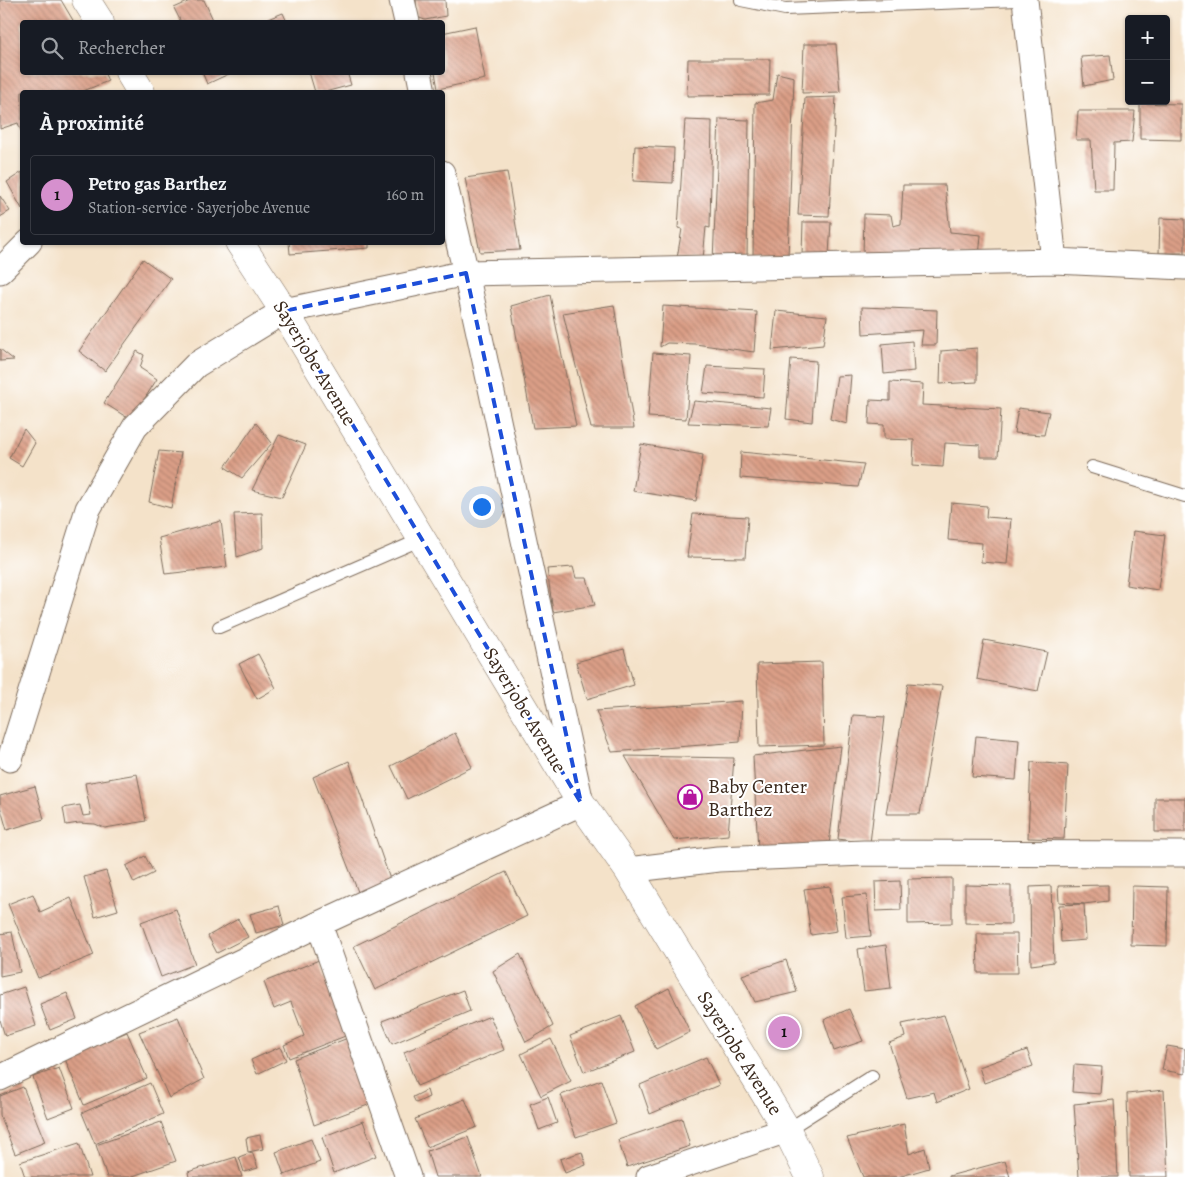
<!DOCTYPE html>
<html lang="fr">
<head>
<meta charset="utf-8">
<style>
	:root { --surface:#171b24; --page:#20242c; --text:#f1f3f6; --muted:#9ea1a6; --line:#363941; --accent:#d690ce }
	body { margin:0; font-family:Alegreya,serif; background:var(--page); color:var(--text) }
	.controls { position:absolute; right:15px; top:15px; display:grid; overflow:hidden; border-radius:5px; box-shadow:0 1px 4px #0004 }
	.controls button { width:45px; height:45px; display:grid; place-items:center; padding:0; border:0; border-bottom:1px solid var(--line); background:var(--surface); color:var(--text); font:25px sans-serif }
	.you { position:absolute; left:481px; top:506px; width:18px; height:18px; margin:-12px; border:4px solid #fff; border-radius:50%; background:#1a73e8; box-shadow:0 0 0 8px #1a73e833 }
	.badge { display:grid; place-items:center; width:32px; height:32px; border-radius:50%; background:var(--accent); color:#111; font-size:16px; font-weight:700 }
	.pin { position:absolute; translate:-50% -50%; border:2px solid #fff; box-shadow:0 1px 5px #0006 }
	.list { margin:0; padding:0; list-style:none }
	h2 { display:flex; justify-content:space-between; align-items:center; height:65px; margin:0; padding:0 20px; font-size:21px }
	h2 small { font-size:16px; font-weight:400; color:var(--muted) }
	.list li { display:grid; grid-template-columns:32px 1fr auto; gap:15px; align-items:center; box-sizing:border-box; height:80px; margin:0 10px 10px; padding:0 10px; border:1px solid var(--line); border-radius:5px }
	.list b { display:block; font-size:19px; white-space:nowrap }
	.list p { margin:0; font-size:16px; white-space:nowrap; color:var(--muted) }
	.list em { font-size:16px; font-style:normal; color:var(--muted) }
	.icon { flex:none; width:28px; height:28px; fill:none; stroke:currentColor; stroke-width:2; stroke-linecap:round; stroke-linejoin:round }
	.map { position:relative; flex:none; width:1185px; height:1177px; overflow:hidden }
	.search { position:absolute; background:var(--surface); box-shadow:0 1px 4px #0004; left:20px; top:20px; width:425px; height:55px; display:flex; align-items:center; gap:12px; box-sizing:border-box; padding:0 18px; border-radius:5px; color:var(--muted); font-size:19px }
	.panel { position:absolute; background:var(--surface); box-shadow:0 1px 4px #0004; left:20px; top:90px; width:425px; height:155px; border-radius:5px }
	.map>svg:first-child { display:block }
	.building { fill:url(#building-back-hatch) }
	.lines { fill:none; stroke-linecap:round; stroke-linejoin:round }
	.service-casing { stroke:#7c6a5a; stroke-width:14 }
	.minor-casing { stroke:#7c6a5a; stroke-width:27 }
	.primary-casing { stroke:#7c6a5a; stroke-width:29 }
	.service { stroke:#fff; stroke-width:12 }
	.minor { stroke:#fff; stroke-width:25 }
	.primary { stroke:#fff; stroke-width:28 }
	.marked { fill:none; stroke:#1d4ed8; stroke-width:4; stroke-dasharray:10 6; stroke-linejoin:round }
	.labels { text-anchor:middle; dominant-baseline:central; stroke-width:4; stroke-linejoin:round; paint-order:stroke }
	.street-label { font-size:20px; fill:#3b2a1e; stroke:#fff }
	.poi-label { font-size:20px; fill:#3b2a1e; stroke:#fff; text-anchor:start }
</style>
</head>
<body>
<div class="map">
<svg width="1185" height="1177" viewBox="0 0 1185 1177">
	<defs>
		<pattern id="building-back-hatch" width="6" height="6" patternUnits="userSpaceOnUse" patternTransform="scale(1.25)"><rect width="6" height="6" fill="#db9f87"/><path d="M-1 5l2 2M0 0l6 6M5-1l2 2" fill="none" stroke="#b3826e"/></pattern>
	</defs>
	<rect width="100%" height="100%" fill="#fff"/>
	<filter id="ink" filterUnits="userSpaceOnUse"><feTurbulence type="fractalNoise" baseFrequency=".02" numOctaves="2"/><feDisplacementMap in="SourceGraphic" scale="10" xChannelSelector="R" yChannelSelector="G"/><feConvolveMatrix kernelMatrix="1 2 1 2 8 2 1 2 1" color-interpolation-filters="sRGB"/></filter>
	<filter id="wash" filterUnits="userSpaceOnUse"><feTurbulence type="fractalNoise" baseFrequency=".0096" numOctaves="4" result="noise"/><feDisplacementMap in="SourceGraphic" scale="20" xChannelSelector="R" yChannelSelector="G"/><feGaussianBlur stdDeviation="1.12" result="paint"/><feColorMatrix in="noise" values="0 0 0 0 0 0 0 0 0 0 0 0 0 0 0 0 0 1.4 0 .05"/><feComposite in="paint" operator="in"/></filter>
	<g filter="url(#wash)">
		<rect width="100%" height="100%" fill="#f4e2c9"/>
		<g id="blocks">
			<path class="building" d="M0,0H61L74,22H22V72H104L108,81L81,92H22V133L18,123L0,129Z
				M192,0H204L214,22H181L174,8Z
				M416,0H445L446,16L425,20L417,17Z
				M283,13L287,22H260Z
				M475,26L485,79L438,89L435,72H442V33Z
				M804,44H836L840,92L802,93Z
				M1110,55L1113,80L1084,86L1081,57Z
				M688,59H770L769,95L687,96Z
				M202,72H233L207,84Z
				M309,72H347L351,85L325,92H315Z
				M777,73L794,77L788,258L753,259L755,103L773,100Z
				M836,97L829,216L798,215L805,98Z
				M1140,103L1181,104V140L1140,139Z
				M1078,111H1135L1132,142L1114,143L1113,190H1094L1091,140H1076Z
				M719,119L749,120L747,259L713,261Z
				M685,120L712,121L710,228L706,227L703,259L677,258L682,229L678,228Z
				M635,146L674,148L673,183L633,181Z
				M22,172V209L7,182Z
				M507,172L520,250L480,252L465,178Z
				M903,185H945L950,232L981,235L979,257L863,256L864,214L891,215L893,226L901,224Z
				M0,196L10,211L0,217Z
				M1160,218L1185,219V253H1159Z
				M803,222H831L829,255L802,254Z
				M289,242H369V248L290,254Z
				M143,259L171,279L105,371L79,351Z
				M550,295L576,426L533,428L511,306Z
				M614,305L634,428H591L563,313Z
				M663,306L757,312L754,352L695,344L667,343L660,347Z
				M862,307L937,310L936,345H921L923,330L863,334Z
				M776,311L827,316L823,345L772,350Z
				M912,341L914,371L884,374L882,344Z
				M977,348V382L940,384L941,351Z
				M0,349L14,360L0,361Z
				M137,351L144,355L140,368L157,379L131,420L104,403Z
				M653,353L691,356L686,419L648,417Z
				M791,359L816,361L812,422L786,419Z
				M707,366L765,369L763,397L703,393Z
				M851,375L847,424L830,419L837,376Z
				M890,382L923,384L922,405L1001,409L998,457H980V445L945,443L943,467L913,465L914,440L884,439V425L869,424L870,400L890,401Z
				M694,401L771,408L768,426L688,423Z
				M1018,408L1049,412L1044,435L1014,433Z
				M256,423L272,443L242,478L225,467Z
				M24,429L35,443L22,466L9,458Z
				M279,435L306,445L282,497L252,490Z
				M641,444L703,455L696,501L633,491Z
				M159,451L181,453L171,508L149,502Z
				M741,452L864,464L858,487L740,478Z
				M951,503L987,506L986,517L1011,519L1007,564L981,562L982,543L948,540Z
				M262,513L263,548L237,557L234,514Z
				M693,514L748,517L745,558L687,557Z
				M221,521L227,567L165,574L159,538Z
				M1133,531L1165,535L1158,590L1126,585Z
				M573,567L576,578H587L595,605L553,612L547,569Z
				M984,640L1047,652L1038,691L977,679Z
				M624,649L634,685L587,699L576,662Z
				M258,654L276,688L257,699L239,664Z
				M822,662L824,745L759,747L757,664Z
				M908,683L942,686L920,814H886Z
				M742,701L740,742L612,752L596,711Z
				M853,715L885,717L870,843L838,839Z
				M455,733L472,767L407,799L391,766Z
				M976,736L1019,740L1016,780L972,777Z
				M841,746L829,845L758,850L753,756Z
				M625,756L734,758L728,835L674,840Z
				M349,761L393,888L362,902L313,777Z
				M1031,762L1068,765L1064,839L1028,838Z
				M137,774L146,821L105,828L95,824L79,823L66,825L63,808L80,805L83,816L91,815L85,783Z
				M35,786L44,819L7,830L0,806V796Z
				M1155,798H1185V832H1155Z
				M145,856L154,873L134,883L126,866Z
				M106,871L118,910L95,917L84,877Z
				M506,872L527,916L375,990L354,946Z
				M952,878V923L908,924V879Z
				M900,881L901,910L876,911L875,882Z
				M965,885L1011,886V924L965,923Z
				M1108,885V901L1084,904L1086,940L1061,942L1059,905L1084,904L1059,902L1058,886Z
				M830,886L837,931L811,935L804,889Z
				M1051,886L1054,962L1031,965L1030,887Z
				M1132,886L1168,887L1167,946L1131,945Z
				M33,894L40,912L71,898L94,955L38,978L8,904Z
				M867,895L871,936L846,938L842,897Z
				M279,906L284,925L256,933L250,914Z
				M176,909L195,964L161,977L141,922Z
				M238,919L248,937L217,953L208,936Z
				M12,932L20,972L0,976V934Z
				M977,934H1017L1018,973H978Z
				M886,945L891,988L864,991L858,949Z
				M520,954L553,1026L526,1042L493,971Z
				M319,960L348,1035L289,1058L284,1045L304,1036L291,1002L274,1009L264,982Z
				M786,960L797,992L755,1002L742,975Z
				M24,987L36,1026L5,1036L0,1020V995Z
				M669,988L690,1032L656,1049L635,1006Z
				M463,990L470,1011L392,1044L382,1021Z
				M67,993L77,1019L50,1030L40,1004Z
				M849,1009L863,1041L834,1051L824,1020Z
				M944,1015L969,1089L937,1102L934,1092L907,1098L889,1043L905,1037L902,1024Z
				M490,1016L504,1050L417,1086L404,1052Z
				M621,1016L635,1052L584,1072L570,1036Z
				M178,1017L204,1079L169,1098L139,1032Z
				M127,1032L147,1078L84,1105L65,1059Z
				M353,1036L376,1102L314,1125L294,1059Z
				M551,1039L571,1081L541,1096L521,1054Z
				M1167,1046L1185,1049V1074L1162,1070Z
				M280,1047L286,1060L257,1074L251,1060Z
				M1027,1050L1033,1066L984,1083L979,1067Z
				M706,1057L719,1085L650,1114L640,1085Z
				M1074,1065L1102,1067L1100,1094L1072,1092Z
				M59,1068L74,1108L48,1118L33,1077Z
				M601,1080L616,1123L576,1137L561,1095Z
				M150,1083L163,1114L95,1144L82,1113Z
				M23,1087L45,1142L15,1154L0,1115V1096Z
				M427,1090L429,1097L416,1103L413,1097Z
				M1164,1090L1168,1177H1129L1127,1094Z
				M548,1097L557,1123L539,1130L530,1104Z
				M465,1099L477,1127L427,1147L415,1119Z
				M1114,1100L1118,1177H1079L1074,1104Z
				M682,1118L690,1146L627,1167L618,1140Z
				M363,1121L376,1156L334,1173L322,1137Z
				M161,1122L176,1161L130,1177H107L96,1145Z
				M904,1124L909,1154L925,1148L929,1168L898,1177H863L847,1138Z
				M260,1135L263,1149L248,1152L246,1138Z
				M468,1137L482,1177H435L427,1151Z
				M311,1139L320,1162L284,1175L276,1152Z
				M79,1143L90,1177H25L20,1162Z
				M252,1152L258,1168L244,1172L239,1157Z
				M582,1152L586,1165L565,1173L560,1159Z
				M236,1157L242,1177H189L188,1172Z
				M1005,1161L1010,1177H949V1176Z"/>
		</g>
	</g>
	<g filter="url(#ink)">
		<use href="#blocks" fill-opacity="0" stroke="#7c6a5a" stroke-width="1"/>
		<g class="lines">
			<defs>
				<path id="service" d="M741,0L785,9L1017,0
					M1092,467L1185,496
					M219,627L422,539
					M787,1130L872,1076"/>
				<path id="minor" d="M402,0L407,22
					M1025,0L1054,261
					M419,72L423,92
					M0,271L29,242
					M10,759L88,509L135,427L196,365L284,311L466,273L1054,261L1185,267
					M628,870L718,859L864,853L1185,854
					M319,924L408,1177
					M0,1078L319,924L581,803L466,273L442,173
					M649,1177L787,1130"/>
				<path id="primary" d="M86,0L100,22
					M129,72L141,92
					M239,242L284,311L581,803L628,870L787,1130L810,1177"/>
			</defs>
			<use href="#service" class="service-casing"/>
			<use href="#minor" class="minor-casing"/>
			<use href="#primary" class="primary-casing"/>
			<use href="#service" class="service"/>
			<use href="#minor" class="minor"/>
			<use href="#primary" class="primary"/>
		</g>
	</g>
	<path class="marked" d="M466,273L581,803L284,311Z"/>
	<defs>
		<symbol id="shop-ring" viewBox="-11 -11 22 22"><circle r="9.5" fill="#fff" stroke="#b5179e" stroke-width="1.5"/><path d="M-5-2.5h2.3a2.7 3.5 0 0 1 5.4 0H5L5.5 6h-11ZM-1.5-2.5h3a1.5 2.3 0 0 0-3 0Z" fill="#b5179e"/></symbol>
	</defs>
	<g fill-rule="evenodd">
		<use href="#shop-ring" x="676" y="783" width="28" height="28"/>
	</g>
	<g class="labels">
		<g class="street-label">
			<text transform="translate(315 363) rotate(59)">Sayerjobe Avenue</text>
			<text transform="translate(525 710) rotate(59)">Sayerjobe Avenue</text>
			<text transform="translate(740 1053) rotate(58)">Sayerjobe Avenue</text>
		</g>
		<g class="poi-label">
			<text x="708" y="786">Baby Center<tspan x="708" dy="23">Barthez</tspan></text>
		</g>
	</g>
</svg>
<div class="controls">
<button>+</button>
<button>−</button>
</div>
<div class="you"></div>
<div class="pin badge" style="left:784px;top:1032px">1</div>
<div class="search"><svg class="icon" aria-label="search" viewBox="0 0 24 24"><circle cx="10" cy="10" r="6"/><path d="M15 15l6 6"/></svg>Rechercher</div>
<section class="panel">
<h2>À proximité<small></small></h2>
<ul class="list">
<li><span class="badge">1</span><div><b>Petro gas Barthez</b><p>Station-service · Sayerjobe Avenue</p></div><em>160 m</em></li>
</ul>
</section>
</div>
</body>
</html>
